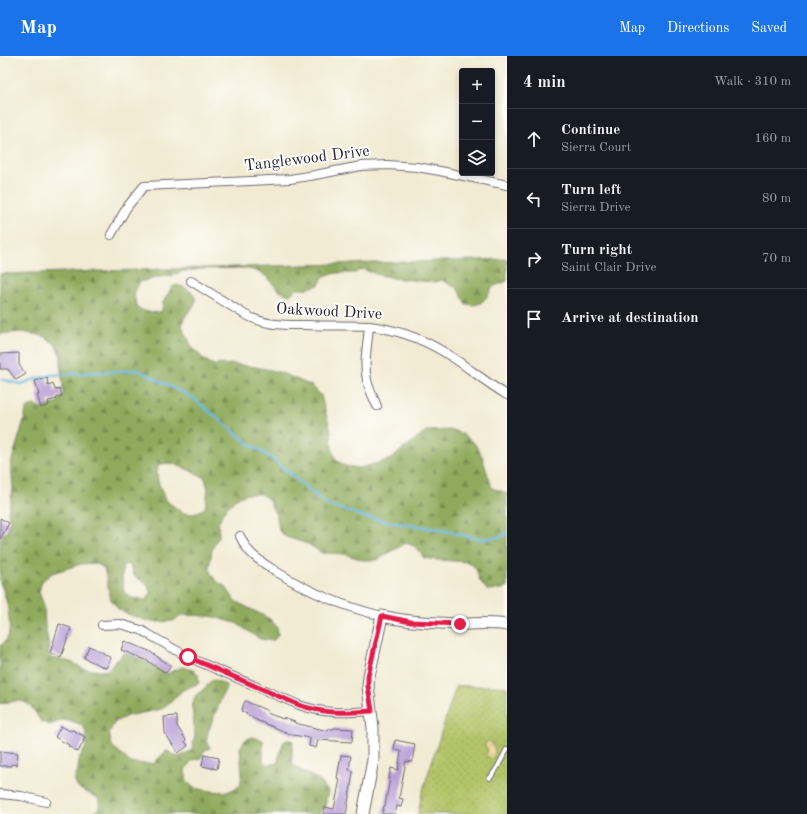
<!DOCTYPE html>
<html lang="en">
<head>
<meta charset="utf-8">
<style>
	:root { --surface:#171b24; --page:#20242c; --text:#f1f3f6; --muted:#9ea1a6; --line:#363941; --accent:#1a73e8 }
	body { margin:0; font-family:"Old Standard TT",serif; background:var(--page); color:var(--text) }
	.controls { position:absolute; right:12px; top:12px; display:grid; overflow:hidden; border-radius:4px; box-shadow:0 2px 6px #0003 }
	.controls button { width:36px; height:36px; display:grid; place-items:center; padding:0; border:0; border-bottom:1px solid var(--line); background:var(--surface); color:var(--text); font:20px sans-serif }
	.stop { position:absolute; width:12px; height:12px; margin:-9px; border:3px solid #e11d48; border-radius:50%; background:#fff }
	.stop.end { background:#e11d48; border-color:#fff; box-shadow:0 1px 4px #0008 }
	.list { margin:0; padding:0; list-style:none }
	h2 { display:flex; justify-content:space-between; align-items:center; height:52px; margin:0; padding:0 16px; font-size:17px }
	h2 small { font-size:13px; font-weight:400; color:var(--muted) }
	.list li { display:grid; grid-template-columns:26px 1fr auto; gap:12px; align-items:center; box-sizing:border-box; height:60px; padding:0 16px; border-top:1px solid var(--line) }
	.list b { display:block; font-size:15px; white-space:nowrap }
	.list p { margin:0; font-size:13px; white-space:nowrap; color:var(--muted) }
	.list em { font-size:13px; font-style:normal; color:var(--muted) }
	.icon { flex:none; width:22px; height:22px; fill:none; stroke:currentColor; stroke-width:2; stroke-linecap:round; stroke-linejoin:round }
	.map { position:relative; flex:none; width:507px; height:758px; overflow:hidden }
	header { display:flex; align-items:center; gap:24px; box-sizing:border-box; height:56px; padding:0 20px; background:var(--accent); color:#fff }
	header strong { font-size:19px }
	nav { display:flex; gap:22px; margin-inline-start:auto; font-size:14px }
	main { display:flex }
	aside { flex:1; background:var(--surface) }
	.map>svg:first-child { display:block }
	.grass { fill:url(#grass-dots); stroke:#6b7351 }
	.forest { fill:url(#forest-firs); stroke:#58664c; fill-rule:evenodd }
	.sand { fill:url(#sand-dots); stroke:#887e6c }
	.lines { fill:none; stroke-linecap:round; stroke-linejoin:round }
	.stream { stroke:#65b8e0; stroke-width:2.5 }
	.building { fill:#b99fd8 }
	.lane-casing { stroke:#6b6870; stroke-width:6 }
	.street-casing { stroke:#6b6870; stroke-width:10 }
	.secondary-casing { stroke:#6b6870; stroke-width:13 }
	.lane { stroke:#fff; stroke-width:4 }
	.street { stroke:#fff; stroke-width:8 }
	.secondary { stroke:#fff; stroke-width:11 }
	.route { stroke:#e11d48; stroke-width:5 }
	.labels { text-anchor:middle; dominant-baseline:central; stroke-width:4; stroke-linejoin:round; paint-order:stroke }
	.street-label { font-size:16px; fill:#22223b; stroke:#fdfcf7 }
</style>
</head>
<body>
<header>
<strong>Map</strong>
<nav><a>Map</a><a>Directions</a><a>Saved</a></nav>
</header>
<main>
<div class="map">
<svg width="507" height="758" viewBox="0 0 507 758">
	<defs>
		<pattern id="grass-dots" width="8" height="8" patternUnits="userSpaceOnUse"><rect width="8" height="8" fill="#b4c467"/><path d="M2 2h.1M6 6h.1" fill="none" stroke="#9aa85a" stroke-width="1.8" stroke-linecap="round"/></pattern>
		<pattern id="forest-firs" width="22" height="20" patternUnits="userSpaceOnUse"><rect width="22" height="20" fill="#8faa5c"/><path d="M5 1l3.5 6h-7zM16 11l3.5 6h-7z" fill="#748a4d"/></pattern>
		<pattern id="sand-dots" width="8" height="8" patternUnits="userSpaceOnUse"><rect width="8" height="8" fill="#eeda9e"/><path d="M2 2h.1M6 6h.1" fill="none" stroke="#ccbb89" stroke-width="1.8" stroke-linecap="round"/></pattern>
	</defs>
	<rect width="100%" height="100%" fill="#fdfcf7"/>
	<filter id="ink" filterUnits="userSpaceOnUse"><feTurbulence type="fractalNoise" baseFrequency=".025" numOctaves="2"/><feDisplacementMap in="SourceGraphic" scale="8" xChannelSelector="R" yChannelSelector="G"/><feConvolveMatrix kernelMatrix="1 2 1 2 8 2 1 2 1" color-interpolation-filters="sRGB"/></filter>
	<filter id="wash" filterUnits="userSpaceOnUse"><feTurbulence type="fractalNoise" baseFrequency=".012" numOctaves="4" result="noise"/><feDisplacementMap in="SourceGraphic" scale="16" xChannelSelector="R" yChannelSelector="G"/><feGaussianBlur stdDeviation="0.9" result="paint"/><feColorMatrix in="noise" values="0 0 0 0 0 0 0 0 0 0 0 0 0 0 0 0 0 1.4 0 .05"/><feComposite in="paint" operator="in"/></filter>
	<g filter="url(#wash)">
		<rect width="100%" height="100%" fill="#f2ebd3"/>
		<path class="grass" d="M456,630H496L507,631V758H418L422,737Z"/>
		<path class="forest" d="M507,203V225L492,231C489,239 483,249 473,249C470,249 468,248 466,248L457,232L441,224L435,226L421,225L394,222L379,219L362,213L355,217H337L327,219L322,223L319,229L305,233H296L290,239L279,235L266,220L256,215L244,212L202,213L180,216L170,221L165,220L147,224L140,226L136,233L134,239L137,252C146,256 153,258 162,255L163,246L172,231L177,229C187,232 201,238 193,251C191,254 187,257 185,261C183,263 183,267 182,270L192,291L205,304L214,309L233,308L256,311L271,314L282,317L312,330L321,339L325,354L331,376L332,392L336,404L345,410L360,412L391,403L417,382L426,375L452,374L461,377L475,388L482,400L492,432L507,437V531L502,533L487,534L479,523L476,512L468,506L437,504L424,502L416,491L406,487L377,504H363L345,498L322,497L308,488L286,481L279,475L277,462L269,444L261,438H246L237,442L223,456L218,468L219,479L212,494L209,513L215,524L226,531L235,545L270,563L277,571L278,579L273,585L260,583L236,567L210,560L182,559L173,565L157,566L147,565L127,558L118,553L111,544L104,512L95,507L81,508L52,517L42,525L39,536L44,550L45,571L48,584L49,599L52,602L71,606L84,613L100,615L108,614L116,604L120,603L121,599L125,597C140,602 152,609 166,618L182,611L193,614L198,618L199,627L183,634L162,653L127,660L115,666L109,677L112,690L131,707L153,708L165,696L168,695C179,705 181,699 192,694L195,679L192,651L195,640L205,632L212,624C218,624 222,627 227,630L222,640L218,651L208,676L207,684L210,692L204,695L201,702L191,705L185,714L187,725L194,732L212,735L227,736L240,730L242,718L240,692L245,684L252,681L263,684V705L268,709L277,707L283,687L286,684H292L293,686L292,695V707L297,712L319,724L328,735L325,750L319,758H93C98,753 102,749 98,742L78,732L75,726V722L78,714L79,703L86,691V677L84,672L82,669L77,667L63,664L50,669L41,666C35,656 30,644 16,645C11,645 5,647 0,648V590C4,587 8,582 9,577C11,567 6,535 0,528V479H2L7,476L10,465L8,456L13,433L11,407L24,364L26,354L30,350L36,349L41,353L56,347L64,338L61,314V301L55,288L43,280L23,276L0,278V218ZM171,407L194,416L205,422L208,433L205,452L194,458L183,457L165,444L158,425L157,415L159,408ZM128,508L130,510L134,520L146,527L151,537L147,544L132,542L124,536L122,522L123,509Z"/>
		<path class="sand" d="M488,685L492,687L495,694V698L491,702L487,700L486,698L488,694L485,689L486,686Z"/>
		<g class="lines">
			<path class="stream" d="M0,323L21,328L35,323L52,319L138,314L193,342L248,387L270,401L326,448L362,460L390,466L437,473L480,483L501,481L507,477"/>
		</g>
		<g id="blocks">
			<path class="building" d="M19,297V309L26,318L16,324L8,313H0V298Z
				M47,322L48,329L53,327L55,334L60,333L62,340L57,341V343L48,345L49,349L41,352L37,339H39L35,325Z
				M0,462L9,467L0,483Z
				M59,568L71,572L61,601L50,597Z
				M124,585L149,595L171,610L166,617L146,604L121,594Z
				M89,590L104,597V598L111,602L106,612L84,602Z
				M245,645L268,655L267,657L283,663V662L295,666V667L328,675V673H334V672L353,673L352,686L318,684L316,692L309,690L310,682L293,679L256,664V663L246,658L247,657L241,655Z
				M177,660V670L186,684L185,685L188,690L178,697L165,677L164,661Z
				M61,670L70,675L73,674L85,681L83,684L84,685L78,696L68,690L69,689L55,681Z
				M395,684L415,688L412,706L406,705L399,742L403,743L401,751L397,750L395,758H382L384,750H385L390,722H389L391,712L398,714L401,695L394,694Z
				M0,695L18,697L17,709L11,708V710H0Z
				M204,699L219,702L217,713L202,710Z
				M341,699L351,700L349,714L353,715L351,730L346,758H323L325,751L334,753L340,723L337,722Z"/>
		</g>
	</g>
	<g filter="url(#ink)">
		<use href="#blocks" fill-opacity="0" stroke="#6b6870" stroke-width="1"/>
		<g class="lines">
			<defs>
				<path id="lane" d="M490,722L497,712L507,693"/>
				<path id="street" d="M111,179L127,151L144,130L290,123L315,119L361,110L388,109L417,111L440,115L507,129
					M191,225L244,258C265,270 285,269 307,269C328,270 349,269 369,270C402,274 431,286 458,305C475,317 490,329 507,339
					M369,270C368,287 363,307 367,324C369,333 373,341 377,350
					M240,480C243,486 246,493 252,498C259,505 268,510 277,516C309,536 345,551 382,560
					M102,569L120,568L141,574L188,601L299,649C325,658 344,657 372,655
					M0,738L21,740L46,746"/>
				<path id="secondary" d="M363,758L373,704V672L368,630L369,620L382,560C408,566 434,567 460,568C476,568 492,566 507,569"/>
			</defs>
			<use href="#lane" class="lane-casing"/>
			<use href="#street" class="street-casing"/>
			<use href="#secondary" class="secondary-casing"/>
			<use href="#lane" class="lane"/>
			<use href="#street" class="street"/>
			<use href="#secondary" class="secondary"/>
		</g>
	</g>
	<g class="lines" filter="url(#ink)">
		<path class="route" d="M188,601L299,649C325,658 345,657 372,655L368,630V620L382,560L411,566L460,568"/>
	</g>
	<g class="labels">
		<g class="street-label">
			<text transform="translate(307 103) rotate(-7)">Tanglewood Drive</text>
			<text transform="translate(329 256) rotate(3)">Oakwood Drive</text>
		</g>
	</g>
</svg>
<div class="controls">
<button>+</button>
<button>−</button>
<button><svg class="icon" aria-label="layers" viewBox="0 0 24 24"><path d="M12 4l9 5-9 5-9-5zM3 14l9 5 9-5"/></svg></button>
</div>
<div class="stop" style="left:188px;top:601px"></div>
<div class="stop end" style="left:460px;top:568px"></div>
</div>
<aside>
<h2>4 min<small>Walk · 310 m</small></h2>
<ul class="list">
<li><svg class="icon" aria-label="ahead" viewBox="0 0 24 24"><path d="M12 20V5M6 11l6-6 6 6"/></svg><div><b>Continue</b><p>Sierra Court</p></div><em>160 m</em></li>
<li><svg class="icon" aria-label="left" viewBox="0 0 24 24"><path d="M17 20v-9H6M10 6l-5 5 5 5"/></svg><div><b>Turn left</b><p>Sierra Drive</p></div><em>80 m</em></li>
<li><svg class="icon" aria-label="right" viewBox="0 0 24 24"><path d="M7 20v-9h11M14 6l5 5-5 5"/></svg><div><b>Turn right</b><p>Saint Clair Drive</p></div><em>70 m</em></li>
<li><svg class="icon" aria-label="arrive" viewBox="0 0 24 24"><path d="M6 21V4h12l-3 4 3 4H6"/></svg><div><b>Arrive at destination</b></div></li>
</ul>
</aside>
</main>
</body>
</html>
